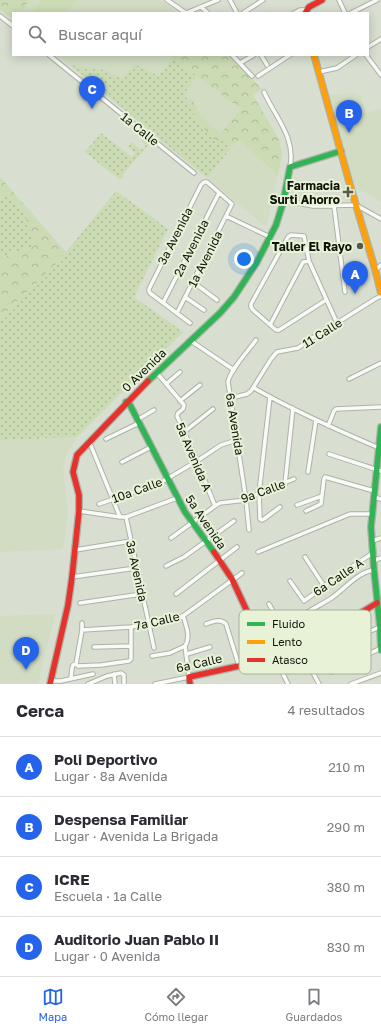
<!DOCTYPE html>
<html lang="es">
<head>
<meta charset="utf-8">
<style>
	:root { --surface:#fff; --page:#f2f2f3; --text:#2b2b33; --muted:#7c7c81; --line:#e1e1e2; --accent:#2563eb }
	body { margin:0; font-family:"Golos Text",sans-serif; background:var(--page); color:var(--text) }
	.you { position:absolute; left:244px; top:259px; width:14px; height:14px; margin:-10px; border:3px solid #fff; border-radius:50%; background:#1a73e8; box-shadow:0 0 0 6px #1a73e833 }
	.badge { display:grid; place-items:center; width:26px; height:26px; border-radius:50%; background:var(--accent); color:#fff; font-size:13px; font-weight:700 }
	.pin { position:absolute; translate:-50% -33px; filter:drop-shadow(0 1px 2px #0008) }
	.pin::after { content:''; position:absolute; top:21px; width:14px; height:12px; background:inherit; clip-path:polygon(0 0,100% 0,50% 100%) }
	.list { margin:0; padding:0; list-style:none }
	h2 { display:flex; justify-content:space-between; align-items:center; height:52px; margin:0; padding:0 16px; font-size:17px }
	h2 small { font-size:13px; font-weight:400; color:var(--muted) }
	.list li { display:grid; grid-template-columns:26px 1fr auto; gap:12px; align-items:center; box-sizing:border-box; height:60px; padding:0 16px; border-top:1px solid var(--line) }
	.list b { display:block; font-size:15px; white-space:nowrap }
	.list p { margin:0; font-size:13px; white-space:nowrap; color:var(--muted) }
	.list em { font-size:13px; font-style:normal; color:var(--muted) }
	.icon { flex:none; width:22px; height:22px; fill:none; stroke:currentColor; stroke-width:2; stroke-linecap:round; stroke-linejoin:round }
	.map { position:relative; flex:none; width:381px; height:684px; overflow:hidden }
	.search { position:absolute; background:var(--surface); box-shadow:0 2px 10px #0003; left:12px; right:12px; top:12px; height:44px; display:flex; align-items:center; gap:10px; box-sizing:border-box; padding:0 14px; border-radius:0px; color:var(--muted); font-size:15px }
	.sheet { height:292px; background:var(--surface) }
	nav { display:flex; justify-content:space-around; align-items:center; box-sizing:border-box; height:56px; border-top:1px solid var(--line); background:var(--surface); font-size:11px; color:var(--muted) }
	nav a { display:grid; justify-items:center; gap:2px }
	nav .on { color:var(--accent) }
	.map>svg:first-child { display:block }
	.built { fill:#d1dcc3 }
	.grass { fill:url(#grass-dots) }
	.forest { fill:url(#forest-crowns) }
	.garden { fill:#cbdbb4 }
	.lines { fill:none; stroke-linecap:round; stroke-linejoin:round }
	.street-casing { stroke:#adb2a7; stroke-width:5.5 }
	.fast-casing { stroke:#adb2a7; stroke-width:8 }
	.slow-casing { stroke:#adb2a7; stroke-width:8 }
	.jam-casing { stroke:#adb2a7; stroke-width:8 }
	.street { stroke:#f9faf8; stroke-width:3.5 }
	.fast { stroke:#30b455; stroke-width:5.5 }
	.slow { stroke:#ff9f0a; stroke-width:5.5 }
	.jam { stroke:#e5322d; stroke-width:5.5 }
	.poi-dot { fill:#555a4f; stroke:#e7f2d7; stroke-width:1.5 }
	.labels { text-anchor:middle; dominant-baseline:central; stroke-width:4; stroke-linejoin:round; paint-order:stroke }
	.street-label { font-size:12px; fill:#0f130a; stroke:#e7f2d7 }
	.poi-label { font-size:12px; font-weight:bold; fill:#0f130a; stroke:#e7f2d7; text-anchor:end }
	.key { fill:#e7f2d7; stroke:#a6af9a; stroke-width:1 }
	.key-label { font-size:11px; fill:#0f130a }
</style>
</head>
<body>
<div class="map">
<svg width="381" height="684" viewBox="0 0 381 684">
	<defs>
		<pattern id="grass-dots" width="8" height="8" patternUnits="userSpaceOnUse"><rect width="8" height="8" fill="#cbdbb4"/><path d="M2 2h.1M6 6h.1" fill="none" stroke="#adbb99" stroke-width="1.8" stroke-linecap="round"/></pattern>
		<pattern id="forest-crowns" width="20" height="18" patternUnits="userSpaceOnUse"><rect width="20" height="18" fill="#cbdbb4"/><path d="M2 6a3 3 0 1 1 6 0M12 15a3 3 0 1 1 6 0" fill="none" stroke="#adbb99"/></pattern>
	</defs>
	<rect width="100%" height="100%" fill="#d8dfd0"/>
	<path class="built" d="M29,0H161L177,12L176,13H22Z
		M57,55H169L173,58L159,76L134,64L122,79L105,70L70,65Z
		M197,76L241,109L222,133L212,127L199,113L195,103L191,99L189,100L183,95Z
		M355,93L361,96L366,113L381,109V202L363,191L354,190L330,95Z
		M239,139L278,175L266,227L207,178Z
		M77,437L74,441L67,454L63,470L68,513L63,549L0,552V440Z
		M55,614L38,684H0V616Z"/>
	<path class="grass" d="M173,58L197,76L183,95L189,100L187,102L203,128L221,140L231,148L207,178L70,65L105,70L122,79L134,64L159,76Z
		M101,133L132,157L135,153L128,147L132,142L141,150L146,145L142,141L145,137L151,142L128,168L120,180L85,152Z
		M116,191L168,229L134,297L183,332L77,437L0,440V318L57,263Z
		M7,193L26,217L34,246L0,258V195Z"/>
	<path class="forest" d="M0,0H29L22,13H13V20L0,10Z
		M169,55H230L262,89L253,95L279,139L282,154L278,175L239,140L231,148L221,140L218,143L215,142C203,128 196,118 187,102L189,100L191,99C196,103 196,108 200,113C205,121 214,128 221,133L241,109Z
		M0,177L66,252L57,263L0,318V258L34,246L26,217L7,193L0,195Z"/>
	<path class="garden" d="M42,0H77L66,13H31Z"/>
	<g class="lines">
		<defs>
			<path id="street" d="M167,0L186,13
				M230,0L237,13
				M339,0L345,13
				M201,7L208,13
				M186,13L218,0
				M243,13L263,0
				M294,13L300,10H306
				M351,13L377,0
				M0,16L13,26
				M368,47L381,39
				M49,55L194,173
				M232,55L252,76
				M261,55L267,65
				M366,55L381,75
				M240,63L254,55
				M319,72L337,68L356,55
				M258,76L290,55
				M264,92C275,117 296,137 290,167
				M287,201L313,206L356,205L381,219
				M334,206L345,292
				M226,216L270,237
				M375,269L378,268L381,265
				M193,282L217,300
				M185,297L204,310
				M326,300L279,330H276L253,310L251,307V304L288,237L291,235L304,236L309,261L337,323
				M163,303L219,193
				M177,313L232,204L207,182H204L201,185L149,289V291L150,293L190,323
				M270,325L302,264L303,262L309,261
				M191,341L234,370
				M156,372L184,405L183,409L178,413L177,416L197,461L215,506
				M349,379L381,363
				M166,384L180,372
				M254,388C294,411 337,430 379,448
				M270,397L259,493L260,519L262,520L264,519L280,507
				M231,398L247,394L251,391L271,359L277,352L298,348L312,338L337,323L375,299L381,296
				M180,401L200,385
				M137,420L154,410
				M328,426L334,411L336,409L381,407
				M184,432L213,409
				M106,439L139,423
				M89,441L120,517
				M329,454L381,471
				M122,462L151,447
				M308,472L316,420
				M285,484L293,408
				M374,497L381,499
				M99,504L160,483L197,461L221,445L237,440
				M297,505L322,496
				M79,511L120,517H126L177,498
				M306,511L321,504L324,479L325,477L374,491
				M126,517L154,648
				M249,530L246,500L228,382C230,370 249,350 256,340
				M171,538L215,506L220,503L246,500L259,493L294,479
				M372,541L381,538
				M75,550L131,541
				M258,552L350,514H372
				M305,557L324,586
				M373,561L381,558
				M166,566L184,557L234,521
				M72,577L136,568
				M290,581L304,601L342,573L373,553
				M176,594L237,547
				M80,603L142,594
				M269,604L279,622L289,644
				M306,613C314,608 322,604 330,599C344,590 357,572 374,570
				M279,622L294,615
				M206,624C212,622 220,618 226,624L239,666
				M82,630L131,627L183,616L242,573
				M296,640L319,684
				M94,647L131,646
				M322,651L380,627
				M272,652L288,684
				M187,654L210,647
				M152,656L170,653L185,646
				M76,664L78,666L101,665L129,661L131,659V627
				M76,664L82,630V623
				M331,672L381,648
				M114,674L115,684
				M71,678L72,668L73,665L76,664
				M51,681H61L93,674
				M88,684L107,676L121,673L124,675V684
				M155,684L189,677L185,646C191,637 186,625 183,616
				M351,684L381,673"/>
			<path id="fast" d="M148,381L220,313L234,297L257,262L276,225L283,203L290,167L341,151
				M126,402L130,405L185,512L214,552
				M381,427L371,527L374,570L380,627L381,650"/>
			<path id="slow" d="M314,55L350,185L375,269L381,293"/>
			<path id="jam" d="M305,13L309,7L322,0
				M214,552L232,579L267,654
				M50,684L68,605L72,577L79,511V495L73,472L77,455L148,381
				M190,684L189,677L239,666L267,654L311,633L329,631L334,629L377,603"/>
		</defs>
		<use href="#street" class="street-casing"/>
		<use href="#fast" class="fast-casing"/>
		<use href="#slow" class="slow-casing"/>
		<use href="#jam" class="jam-casing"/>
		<use href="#street" class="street"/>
		<use href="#fast" class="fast"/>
		<use href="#slow" class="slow"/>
		<use href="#jam" class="jam"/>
	</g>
	<g class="poi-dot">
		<path d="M346 186h4v4h4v4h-4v4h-4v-4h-4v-4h4z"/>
		<circle cx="360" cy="246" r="4"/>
	</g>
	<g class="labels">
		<g class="street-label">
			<text transform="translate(140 129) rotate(39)">1a Calle</text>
			<text transform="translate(175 236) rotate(-63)">3a Avenida</text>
			<text transform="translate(191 248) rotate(-63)">2a Avenida</text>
			<text transform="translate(205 259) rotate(-63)">1a Avenida</text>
			<text transform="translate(322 333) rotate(-32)">11 Calle</text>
			<text transform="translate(144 370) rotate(-44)">0 Avenida</text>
			<text transform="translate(235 424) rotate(81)">6a Avenida</text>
			<text transform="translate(194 457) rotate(67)">5a Avenida A</text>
			<text transform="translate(137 490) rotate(-20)">10a Calle</text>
			<text transform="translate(263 491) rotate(-20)">9a Calle</text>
			<text transform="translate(206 522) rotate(56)">5a Avenida</text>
			<text transform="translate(137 571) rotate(78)">3a Avenida</text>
			<text transform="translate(338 577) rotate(-34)">6a Calle A</text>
			<text transform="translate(157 621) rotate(-13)">7a Calle</text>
			<text transform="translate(199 663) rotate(-13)">6a Calle</text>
		</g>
		<g class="poi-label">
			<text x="340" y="185">Farmacia<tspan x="340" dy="14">Surti Ahorro</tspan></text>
			<text x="352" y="246">Taller El Rayo</text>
		</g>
	</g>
	<rect x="239" y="610" width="132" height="64" rx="6" class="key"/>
	<rect x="247" y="622" width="18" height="4" fill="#30b455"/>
	<rect x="247" y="640" width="18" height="4" fill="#ff9f0a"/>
	<rect x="247" y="658" width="18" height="4" fill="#e5322d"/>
	<g class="key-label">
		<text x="272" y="628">Fluido</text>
		<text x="272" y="646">Lento</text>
		<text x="272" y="664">Atasco</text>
	</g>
</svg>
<div class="you"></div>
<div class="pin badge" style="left:355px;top:294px">A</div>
<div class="pin badge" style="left:349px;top:133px">B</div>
<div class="pin badge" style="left:92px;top:109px">C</div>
<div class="pin badge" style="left:26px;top:670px">D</div>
<div class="search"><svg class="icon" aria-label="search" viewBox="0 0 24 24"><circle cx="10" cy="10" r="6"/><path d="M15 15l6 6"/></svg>Buscar aquí</div>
</div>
<section class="sheet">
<h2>Cerca<small>4 resultados</small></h2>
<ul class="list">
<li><span class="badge">A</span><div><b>Poli Deportivo</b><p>Lugar · 8a Avenida</p></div><em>210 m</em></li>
<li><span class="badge">B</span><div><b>Despensa Familiar</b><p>Lugar · Avenida La Brigada</p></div><em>290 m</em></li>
<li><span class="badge">C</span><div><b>ICRE</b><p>Escuela · 1a Calle</p></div><em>380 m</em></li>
<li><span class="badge">D</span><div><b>Auditorio Juan Pablo II</b><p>Lugar · 0 Avenida</p></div><em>830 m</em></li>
</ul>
</section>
<nav>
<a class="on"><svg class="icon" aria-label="map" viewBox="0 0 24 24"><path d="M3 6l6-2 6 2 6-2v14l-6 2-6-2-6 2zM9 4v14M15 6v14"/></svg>Mapa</a>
<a><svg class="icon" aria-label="directions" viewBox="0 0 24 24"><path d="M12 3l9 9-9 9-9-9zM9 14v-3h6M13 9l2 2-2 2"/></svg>Cómo llegar</a>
<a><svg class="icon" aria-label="saved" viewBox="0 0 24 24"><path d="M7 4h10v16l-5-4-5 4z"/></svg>Guardados</a>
</nav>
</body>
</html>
